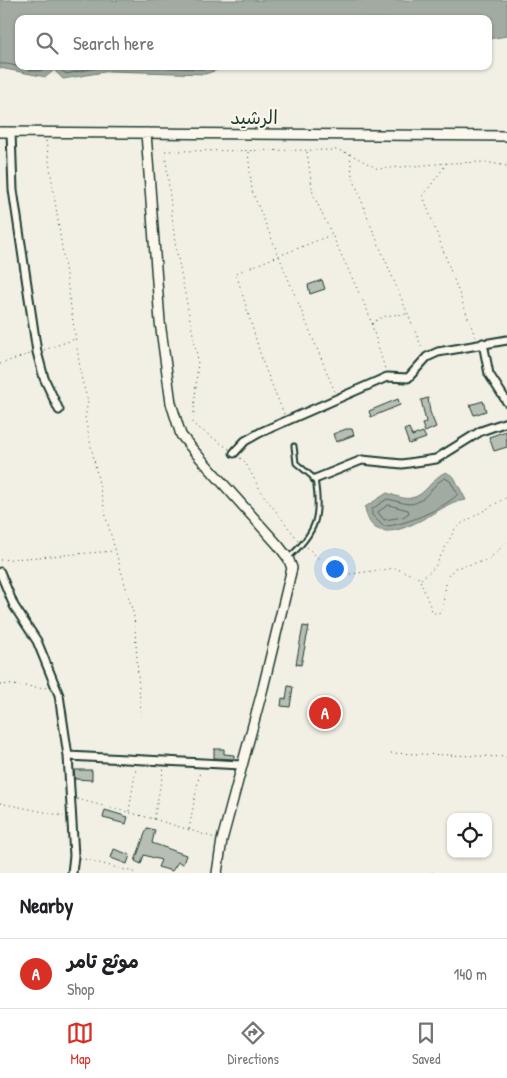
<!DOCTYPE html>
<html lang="en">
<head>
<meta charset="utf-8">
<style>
	:root { --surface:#fff; --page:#f2f2f2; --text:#202124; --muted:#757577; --line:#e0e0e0; --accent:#d93025 }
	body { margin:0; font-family:"Patrick Hand","Playpen Sans Arabic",sans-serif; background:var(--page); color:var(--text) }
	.controls { position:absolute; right:15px; bottom:15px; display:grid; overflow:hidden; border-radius:10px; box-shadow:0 1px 4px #0004 }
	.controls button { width:45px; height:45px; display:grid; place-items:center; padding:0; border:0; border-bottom:1px solid var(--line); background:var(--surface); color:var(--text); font:25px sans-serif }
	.you { position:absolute; left:334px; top:568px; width:18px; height:18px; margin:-12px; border:4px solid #fff; border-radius:50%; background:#1a73e8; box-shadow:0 0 0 8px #1a73e833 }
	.badge { display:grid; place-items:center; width:32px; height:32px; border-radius:50%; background:var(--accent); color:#fff; font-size:16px; font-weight:700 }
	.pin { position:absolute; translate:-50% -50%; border:2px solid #fff; box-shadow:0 1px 5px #0006 }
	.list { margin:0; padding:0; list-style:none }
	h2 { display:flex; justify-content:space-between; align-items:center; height:65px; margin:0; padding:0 20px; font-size:21px }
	h2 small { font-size:16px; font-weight:400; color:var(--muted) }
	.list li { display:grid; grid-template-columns:32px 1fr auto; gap:15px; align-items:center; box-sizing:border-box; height:70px; padding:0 20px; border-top:1px solid var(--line) }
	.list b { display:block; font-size:19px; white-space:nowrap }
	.list p { margin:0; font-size:16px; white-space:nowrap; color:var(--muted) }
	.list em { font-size:16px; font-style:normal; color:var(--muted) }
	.icon { flex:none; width:28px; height:28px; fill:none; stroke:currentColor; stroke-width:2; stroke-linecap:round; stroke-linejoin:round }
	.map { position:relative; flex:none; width:507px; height:873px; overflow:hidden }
	.search { position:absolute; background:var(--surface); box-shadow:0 1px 4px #0004; left:15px; right:15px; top:15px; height:55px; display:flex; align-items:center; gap:12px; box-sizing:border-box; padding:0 18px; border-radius:10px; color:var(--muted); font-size:19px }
	.sheet { height:135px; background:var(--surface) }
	nav { display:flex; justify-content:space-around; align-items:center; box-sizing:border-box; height:70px; border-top:1px solid var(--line); background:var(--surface); font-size:14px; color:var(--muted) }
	nav a { display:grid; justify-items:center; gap:2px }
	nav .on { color:var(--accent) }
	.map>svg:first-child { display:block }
	.water { fill:#a2aba1; stroke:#6e7f75 }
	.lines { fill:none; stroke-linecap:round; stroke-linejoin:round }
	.shore { stroke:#536960; stroke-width:1 }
	.building { fill:#b7beb3; stroke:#1f3d34 }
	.lane-casing { stroke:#1f3d34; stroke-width:7 }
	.street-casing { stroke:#1f3d34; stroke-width:11 }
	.secondary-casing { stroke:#1f3d34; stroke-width:12 }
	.path { stroke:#1f3d34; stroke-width:1; stroke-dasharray:1 4; stroke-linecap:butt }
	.lane { stroke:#fbf7ec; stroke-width:3 }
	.street { stroke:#fbf7ec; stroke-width:7 }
	.secondary { stroke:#fbf7ec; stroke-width:9 }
	.labels { text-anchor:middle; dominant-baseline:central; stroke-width:4; stroke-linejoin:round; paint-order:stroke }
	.street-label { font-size:19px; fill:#1f3d34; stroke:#fbf7ec }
</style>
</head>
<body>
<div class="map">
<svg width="507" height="873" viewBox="0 0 507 873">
	<rect width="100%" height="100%" fill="#f2f0e5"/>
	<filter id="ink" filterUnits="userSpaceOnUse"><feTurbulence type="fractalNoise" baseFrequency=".02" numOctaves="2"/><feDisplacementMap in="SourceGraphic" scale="10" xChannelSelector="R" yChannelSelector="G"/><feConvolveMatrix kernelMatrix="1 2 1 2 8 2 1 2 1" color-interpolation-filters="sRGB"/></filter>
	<g filter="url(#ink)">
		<path class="water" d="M0,0H507V36L488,39V19H19V66H229L205,74L110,71L63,79L54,70L46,77L0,68Z
			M446,472L454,477L466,500C463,501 457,501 454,502C432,512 372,559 365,507L387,493C394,495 404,500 411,498C426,496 432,477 446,472Z"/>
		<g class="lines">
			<path class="shore" d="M0,64C18,62 35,79 51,66
				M57,66L66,74L106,66
				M120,66L204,69L214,66
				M445,478L450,481L458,494C445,508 402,527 383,526L372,515V509L387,499C395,500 403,504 411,504C427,502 432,483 445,478Z
				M389,505L408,510L409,513L403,517L384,520L378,512Z"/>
		</g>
		<path class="building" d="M322,280L325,289L310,294L308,285Z
			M428,398L430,412L436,427L425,432L422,424L426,422L421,400Z
			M398,399L400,405L371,417L369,411Z
			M483,401L486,411L474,415L470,405Z
			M409,428L412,436L423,432L426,438L409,444L404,430Z
			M346,429H352L354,435L336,442L333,434Z
			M506,431L507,447L494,451L489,437Z
			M303,626L309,627L301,665L296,664Z
			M288,686L293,687L290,707L281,706L282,698L286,699Z
			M214,749H224V754L234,755V759L214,758Z
			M74,770H92V780L75,779Z
			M105,810L128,817L126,824L103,818Z
			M147,828L155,830L152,843L186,855L183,864L178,862L172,871L158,867L161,860L144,855L141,864L135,861Z
			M114,849L130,855L127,864L111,858Z"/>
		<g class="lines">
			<defs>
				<path id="lane" d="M288,558C317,532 321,516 315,479L296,463L294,446"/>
				<path id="street" d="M11,132L13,190L37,352L44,378L59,410
					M483,343L489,374L507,402
					M234,453L245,441L261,432L387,377L408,378L427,357L438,352L507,340
					M315,479L362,460L402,464L436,459L481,431L507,422
					M0,572L14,606L37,641L59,695L68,756L74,856L72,873
					M68,756L241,765"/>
				<path id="secondary" d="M0,132L507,136
					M146,133L160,322L171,403L181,435L194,451L278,545L288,558L292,568L263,688L222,840L217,873"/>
			</defs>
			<use href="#lane" class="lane-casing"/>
			<use href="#street" class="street-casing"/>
			<use href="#secondary" class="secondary-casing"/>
			<path class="path" d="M46,141L82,381L88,401L85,418L107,521L134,616L141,716
				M248,152L252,191L335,392
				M307,152L313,194L368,312L385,369
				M350,154L352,175L371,226L423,350
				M447,163L423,196L476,339
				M372,324C382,314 394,315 407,314
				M44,350L75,339
				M0,364L30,354
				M284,414L263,363L236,273L331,235
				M229,449L193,424L198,360L175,243L165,151L338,150L350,154L378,169L448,163L485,162L507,166
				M240,458L245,462L262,493L298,540
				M307,547L336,576L395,568L419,578L432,611L436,614L442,611L447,577L455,568L488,560L507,542
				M0,560L114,551
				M421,579L435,567L456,527L507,497
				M0,684L48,688
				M391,753L507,757
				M77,799L154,819L215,838
				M0,803L64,816
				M129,811L136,768
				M154,819L164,767
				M189,829L200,771
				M80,858L137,873
				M432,873L433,870"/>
			<use href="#lane" class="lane"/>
			<use href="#street" class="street"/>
			<use href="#secondary" class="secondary"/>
		</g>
	</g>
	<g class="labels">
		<g class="street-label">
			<text x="254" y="117">الرشيد</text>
		</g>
	</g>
</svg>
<div class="controls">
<button><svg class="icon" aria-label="locate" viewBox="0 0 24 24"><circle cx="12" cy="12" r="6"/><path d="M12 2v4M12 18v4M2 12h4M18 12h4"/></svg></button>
</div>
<div class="you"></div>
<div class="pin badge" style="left:325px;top:713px">A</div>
<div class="search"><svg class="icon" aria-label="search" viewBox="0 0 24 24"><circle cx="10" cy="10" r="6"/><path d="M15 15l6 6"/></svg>Search here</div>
</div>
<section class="sheet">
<h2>Nearby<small></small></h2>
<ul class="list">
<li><span class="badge">A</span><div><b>موثع تامر</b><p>Shop</p></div><em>140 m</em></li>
</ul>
</section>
<nav>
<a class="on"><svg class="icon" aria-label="map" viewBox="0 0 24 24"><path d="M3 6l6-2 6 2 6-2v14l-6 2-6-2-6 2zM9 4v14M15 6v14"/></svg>Map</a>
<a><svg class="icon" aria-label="directions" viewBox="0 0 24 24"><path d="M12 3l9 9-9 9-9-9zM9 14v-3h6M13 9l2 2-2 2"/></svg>Directions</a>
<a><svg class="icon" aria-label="saved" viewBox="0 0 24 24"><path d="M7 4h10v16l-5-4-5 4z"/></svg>Saved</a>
</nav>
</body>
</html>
